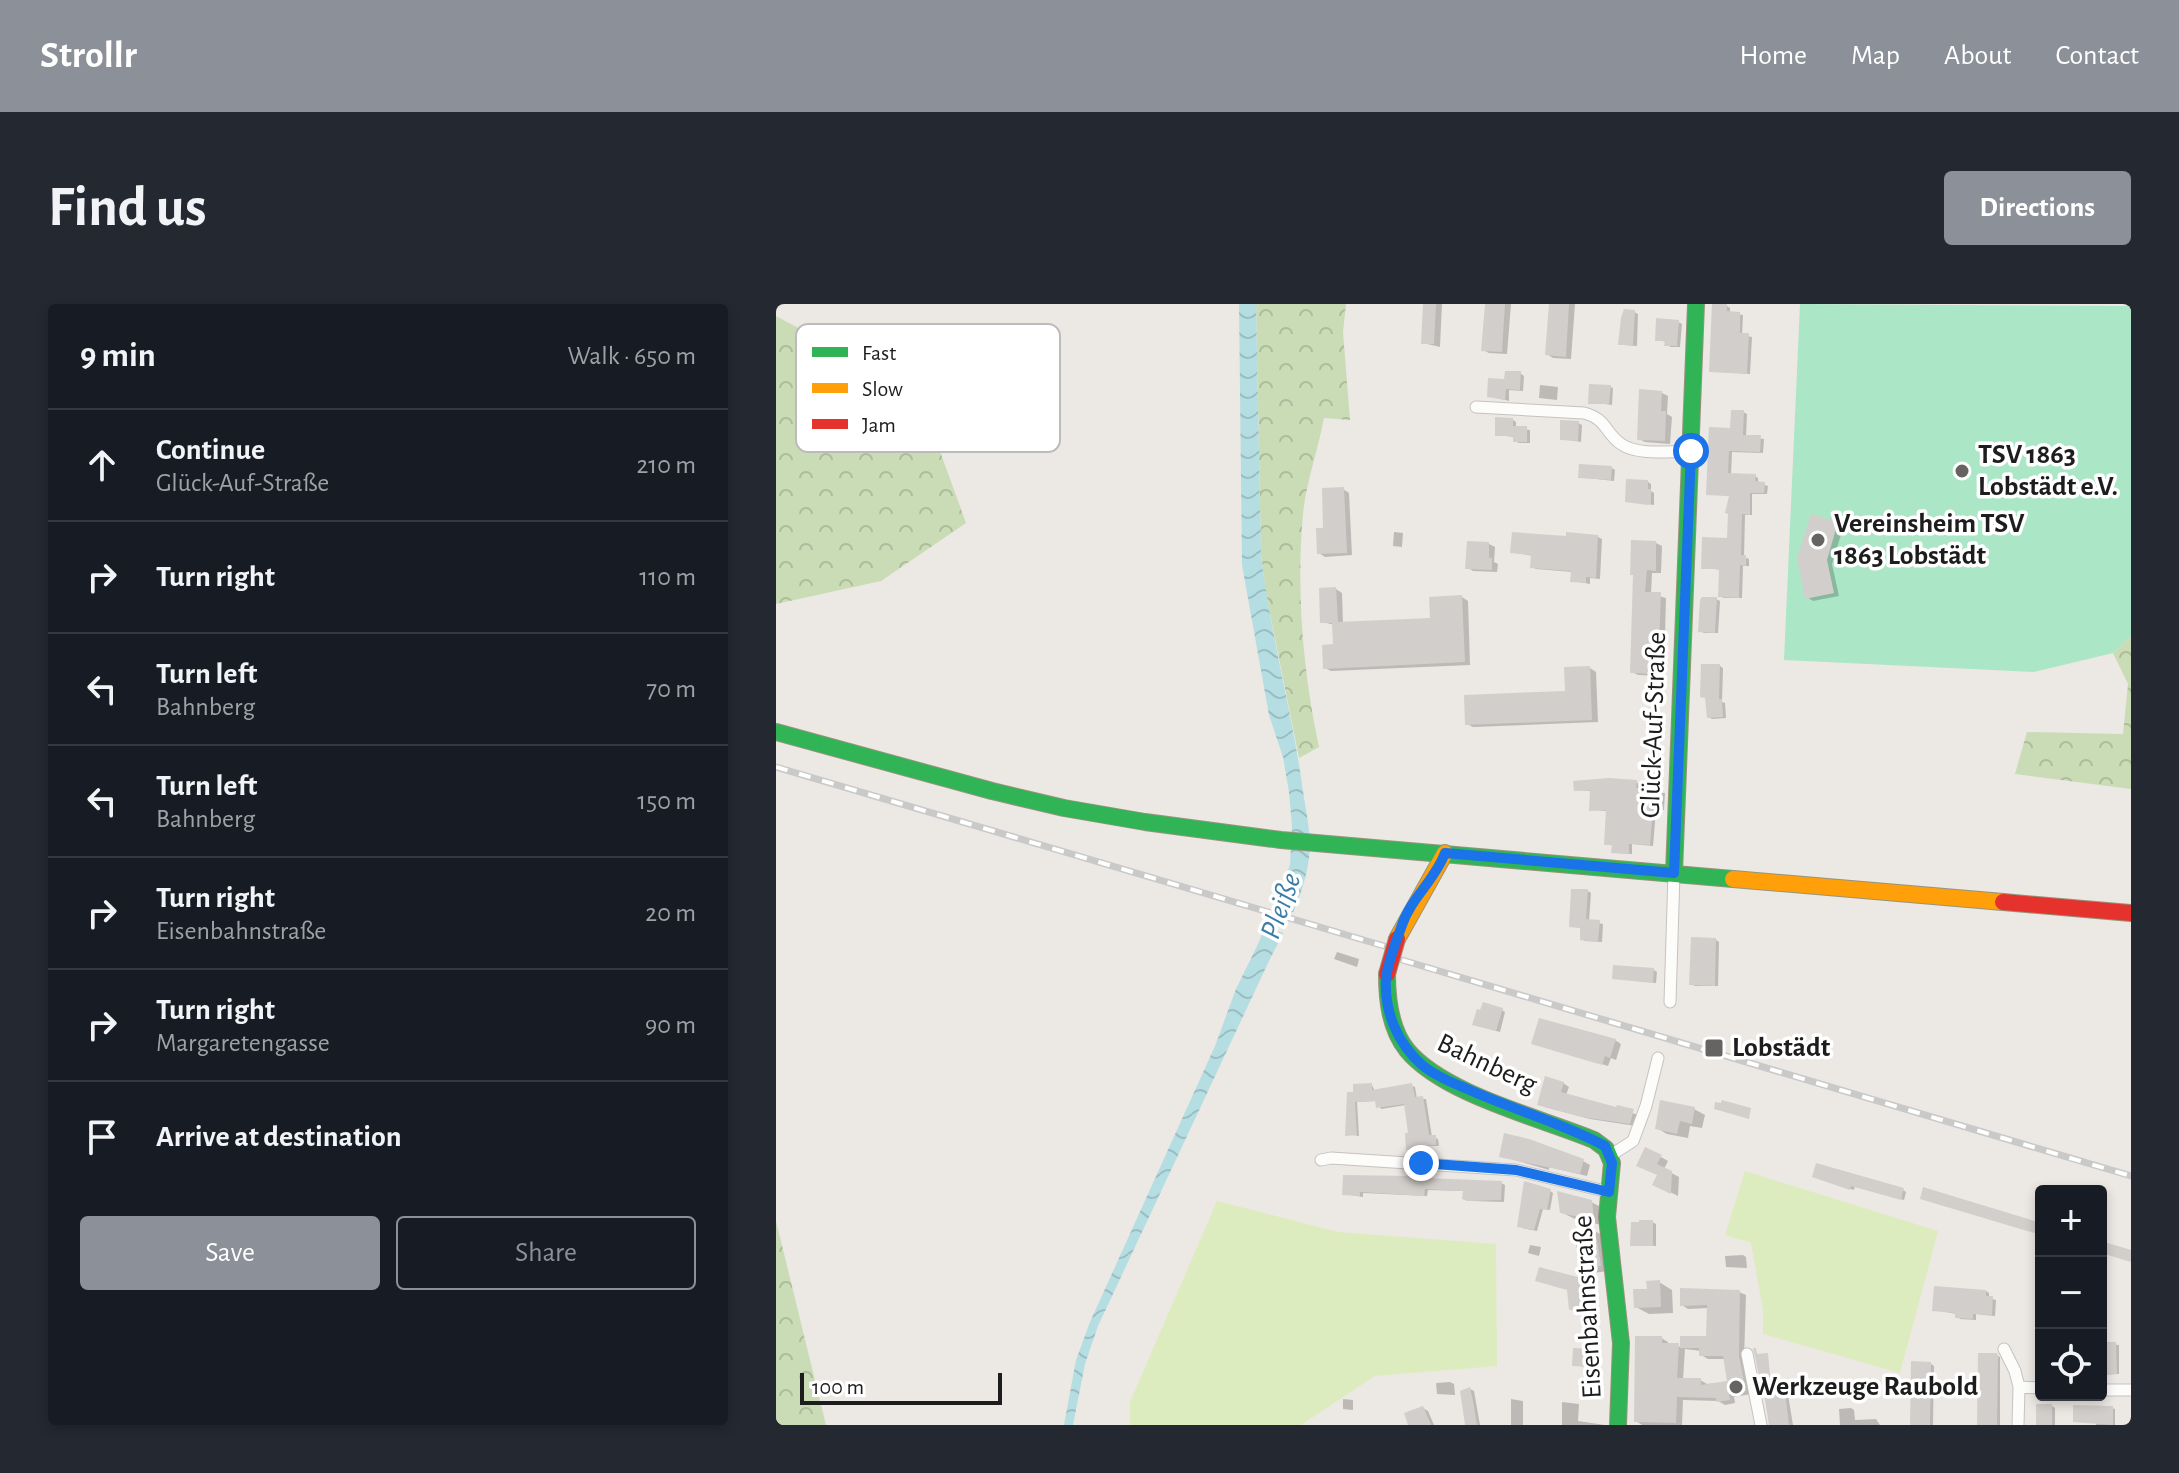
<!DOCTYPE html>
<html lang="en">
<head>
<meta charset="utf-8">
<style>
	:root { --surface:#171b24; --page:#242831; --text:#f1f3f6; --muted:#9ea1a6; --line:#363941; --accent:#8c9099 }
	body { margin:0; font-family:"Alegreya Sans",sans-serif; background:var(--page); color:var(--text) }
	.controls { position:absolute; right:24px; bottom:24px; display:grid; overflow:hidden; border-radius:8px; box-shadow:0 4px 12px #0003 }
	.controls button { width:72px; height:72px; display:grid; place-items:center; padding:0; border:0; border-bottom:2px solid var(--line); background:var(--surface); color:var(--text); font:40px sans-serif }
	.scale { position:absolute; left:24px; bottom:20px; width:202px; box-sizing:border-box; padding-left:8px; border:4px solid #1d1d1d; border-top:0; font-size:22px; line-height:28px; white-space:nowrap; color:#1d1d1d; -webkit-text-stroke:6px #fff; paint-order:stroke }
	.stop { position:absolute; width:24px; height:24px; margin:-18px; border:6px solid #1a73e8; border-radius:50%; background:#fff }
	.stop.end { background:#1a73e8; border-color:#fff; box-shadow:0 2px 8px #0008 }
	.list { margin:0; padding:0; list-style:none }
	h2 { display:flex; justify-content:space-between; align-items:center; height:104px; margin:0; padding:0 32px; font-size:34px }
	h2 small { font-size:26px; font-weight:400; color:var(--muted) }
	.list li { display:grid; grid-template-columns:52px 1fr auto; gap:24px; align-items:center; box-sizing:border-box; height:112px; padding:0 32px; border-top:2px solid var(--line) }
	.list b { display:block; font-size:30px; white-space:nowrap }
	.list p { margin:0; font-size:26px; white-space:nowrap; color:var(--muted) }
	.list em { font-size:26px; font-style:normal; color:var(--muted) }
	.actions { display:flex; gap:16px; padding:24px 32px }
	.actions a { flex:1; padding:18px 0; border:2px solid var(--accent); border-radius:8px; text-align:center; font-size:28px; color:var(--accent) }
	.actions .main { background:var(--accent); color:#fff }
	.icon { flex:none; width:44px; height:44px; fill:none; stroke:currentColor; stroke-width:2; stroke-linecap:round; stroke-linejoin:round }
	.map { position:relative; flex:none; width:1355px; height:1121px; overflow:hidden; border-radius:8px }
	header { display:flex; align-items:center; gap:48px; box-sizing:border-box; height:112px; padding:0 40px; background:var(--accent); color:#fff }
	header strong { font-size:38px }
	nav { display:flex; gap:44px; margin-inline-start:auto; font-size:28px }
	.intro { display:flex; align-items:center; justify-content:space-between; box-sizing:border-box; height:192px; padding:0 48px }
	h1 { margin:0; font-size:56px }
	.button { padding:20px 36px; border-radius:8px; background:var(--accent); color:#fff; font-size:28px; font-weight:700 }
	main { display:flex; gap:48px; padding:0 48px }
	aside { flex:1; background:var(--surface); border-radius:8px; box-shadow:0 4px 12px #0003 }
	.map>svg:first-child { display:block }
	.grass { fill:#ddecbf }
	.forest { fill:url(#forest-crowns) }
	.pitch { fill:#abe7c6 }
	.water { fill:url(#water-waves) }
	.pier { fill:#ece8e4 }
	.shadow { fill:#0003; fill-rule:evenodd }
	.building { fill:#d2cecb }
	.lines { fill:none; stroke-linecap:round; stroke-linejoin:round }
	.street-casing { stroke:#c4c3c1; stroke-width:13 }
	.fast-casing { stroke:#96947c; stroke-width:18 }
	.slow-casing { stroke:#96947c; stroke-width:18 }
	.jam-casing { stroke:#96947c; stroke-width:18 }
	.street { stroke:#fcfcfb; stroke-width:11 }
	.fast { stroke:#30b455; stroke-width:16 }
	.slow { stroke:#ff9f0a; stroke-width:16 }
	.jam { stroke:#e5322d; stroke-width:16 }
	.rail-casing { stroke:#cac9c9; stroke-width:7 }
	.rail { stroke:#fff; stroke-width:4; stroke-dasharray:12; stroke-linecap:butt }
	.jam-bridge-casing { stroke:#96947c; stroke-width:18; stroke-linecap:butt }
	.jam-bridge { stroke:#e5322d; stroke-width:16 }
	.route { stroke:#1a73e8; stroke-width:10 }
	.poi-dot { fill:#656463; stroke:#fff; stroke-width:3 }
	.labels { text-anchor:middle; dominant-baseline:central; stroke-width:7; stroke-linejoin:round; paint-order:stroke }
	.poi-label { font-size:28px; font-weight:bold; fill:#1d1d1d; stroke:#fff; text-anchor:start }
	.street-label { font-size:28px; fill:#1d1d1d; stroke:#fff }
	.water-label { font-size:30px; font-style:italic; fill:#3b7da5; stroke:#fff }
	.key { fill:#fff; stroke:#bbb; stroke-width:2 }
	.key-label { font-size:22px; fill:#1d1d1d }
</style>
</head>
<body>
<header>
<strong>Strollr</strong>
<nav><a>Home</a><a>Map</a><a>About</a><a>Contact</a></nav>
</header>
<div class="intro"><h1>Find us</h1><a class="button">Directions</a></div>
<main>
<aside>
<h2>9 min<small>Walk · 650 m</small></h2>
<ul class="list">
<li><svg class="icon" aria-label="ahead" viewBox="0 0 24 24"><path d="M12 20V5M6 11l6-6 6 6"/></svg><div><b>Continue</b><p>Glück-Auf-Straße</p></div><em>210 m</em></li>
<li><svg class="icon" aria-label="right" viewBox="0 0 24 24"><path d="M7 20v-9h11M14 6l5 5-5 5"/></svg><div><b>Turn right</b></div><em>110 m</em></li>
<li><svg class="icon" aria-label="left" viewBox="0 0 24 24"><path d="M17 20v-9H6M10 6l-5 5 5 5"/></svg><div><b>Turn left</b><p>Bahnberg</p></div><em>70 m</em></li>
<li><svg class="icon" aria-label="left" viewBox="0 0 24 24"><path d="M17 20v-9H6M10 6l-5 5 5 5"/></svg><div><b>Turn left</b><p>Bahnberg</p></div><em>150 m</em></li>
<li><svg class="icon" aria-label="right" viewBox="0 0 24 24"><path d="M7 20v-9h11M14 6l5 5-5 5"/></svg><div><b>Turn right</b><p>Eisenbahnstraße</p></div><em>20 m</em></li>
<li><svg class="icon" aria-label="right" viewBox="0 0 24 24"><path d="M7 20v-9h11M14 6l5 5-5 5"/></svg><div><b>Turn right</b><p>Margaretengasse</p></div><em>90 m</em></li>
<li><svg class="icon" aria-label="arrive" viewBox="0 0 24 24"><path d="M6 21V4h12l-3 4 3 4H6"/></svg><div><b>Arrive at destination</b></div></li>
</ul>
<div class="actions"><a class="main">Save</a><a>Share</a></div>
</aside>
<div class="map">
<svg width="1355" height="1121" viewBox="0 0 1355 1121">
	<defs>
		<pattern id="forest-crowns" width="20" height="18" patternUnits="userSpaceOnUse" patternTransform="scale(2)"><rect width="20" height="18" fill="#c9dcb6"/><path d="M2 6a3 3 0 1 1 6 0M12 15a3 3 0 1 1 6 0" fill="none" stroke="#acbc9c"/></pattern>
		<pattern id="water-waves" width="16" height="10" patternUnits="userSpaceOnUse" patternTransform="scale(2)"><rect width="16" height="10" fill="#b5dee3"/><path d="M0 5q4-4 8 0t8 0" fill="none" stroke="#9bbec2"/></pattern>
	</defs>
	<rect width="100%" height="100%" fill="#ece8e4"/>
	<path class="grass" d="M969,867L1162,927L1124,1069L987,1030V1006L975,939L949,931Z
		M441,897L562,928L720,940L721,1062L599,1072L525,1121H354V1098Z"/>
	<path class="forest" d="M480,0H570L567,28L574,116L548,114C542,146 530,179 527,210C520,288 527,368 543,443L523,454L490,290L485,250Z
		M0,12L95,63L148,103L190,219L105,277L0,300Z
		M1355,332V485L1239,470L1251,428L1347,430L1352,380L1337,349Z
		M0,917L50,1121H0Z"/>
	<path class="pitch" d="M1024,0L1355,2V332L1337,349L1258,368L1008,356Z"/>
	<path class="water" d="M463,0H480L485,250C494,330 516,407 527,487C530,509 536,531 533,554C528,592 510,624 493,657L322,1022L309,1060L297,1121H288L300,1056L314,1018L439,742L460,685L482,640L514,561L516,522L513,488L507,453L493,411L466,261Z"/>
	<path class="pier" d="M493,601L522,610L511,630L485,622Z"/>
	<path class="shadow" d="M649,0H666L664,43L647,39Z
		M711,0H735L731,50L713,49L707,46Z
		M775,0H799L795,55L777,54L771,50Z
		M951,2L954,4V9L967,11L966,31L976,33L974,70L935,67Z
		M858,8L862,10L861,42L848,41L844,39Z
		M902,18L906,20L904,43H894L891,38L881,36Z
		M744,69L748,72L747,87L733,86V97L713,92Z
		M764,81L782,83L781,96L763,94Z
		M834,83L837,84L836,101L814,98Z
		M886,89L892,92L891,110L896,113L894,140L869,138L863,135Z
		M967,108L971,110L970,133L988,135L987,149L956,148L955,171L979,172L982,174V179L992,182L991,190H976V211H969L968,253L973,255V262H967L966,294H948L944,292L945,266L927,263L953,236L955,192L932,190L956,126Z
		M737,116L740,118V124L754,126V139H743L739,137V133L721,131Z
		M802,119L806,121L805,138L786,135Z
		M836,164L839,166L838,177L804,173Z
		M872,178L875,180V187L878,189V201L851,197Z
		M567,185L573,189L576,251L549,253L543,249L549,225Z
		M1061,220L1067,224L1056,260L1063,292L1037,297L1031,293Z
		M618,228L627,229L626,243L617,242Z
		M822,233L826,235L824,275L814,274V280L797,277V268L760,265L756,263L757,252L736,248L791,234Z
		M880,239L886,242L885,269H876L875,290L890,294L888,372L862,371L856,368L859,272Z
		M713,240L719,243L718,258L722,260L721,268L697,267L691,263Z
		M560,285L566,289L567,320L656,316L686,293L692,297L694,361L555,367L549,364L560,342L559,321L546,318Z
		M940,295L944,297L942,329H928L924,327Z
		M944,362L947,364L946,398L949,399L950,414L936,415L933,413L931,394L926,392Z
		M814,364L820,368L822,418L697,423L691,420L791,389Z
		M860,478L863,480V486L889,489L888,506H880L877,542L856,540V550L841,549L837,548L838,542L830,540L832,507L815,506L816,487L800,486Z
		M812,587L815,589L813,617L827,620L826,638L809,637L806,635V624L795,622Z
		M940,636L943,638L942,682H919L915,680Z
		M561,648L583,655L581,663L558,655Z
		M878,666L881,668L880,679L838,674Z
		M726,706L729,708L724,728L702,722Z
		M839,736L845,740L840,756L835,754L832,762L757,739Z
		M787,779L793,783L790,791L863,811L860,822L814,815L769,803Z
		M596,781L599,788L636,782L639,783L641,795H650L656,833L662,835L663,842H649V852L641,851L638,846L632,844L635,830L630,801L605,805L601,797L581,798L583,832L571,830L573,790Z
		M918,805L929,811L926,824L914,822L912,834L891,830L881,824Z
		M725,852L807,857L814,861L811,872L773,863V866Z
		M885,853L892,857L888,865L903,873L902,892L886,884L883,871L870,865Z
		M647,870L652,876L725,879L729,881L728,898L696,897L688,893L689,887L652,886L651,892L587,889V893L568,890Z
		M1042,874L1127,886L1130,888L1128,896L1079,882L1078,886Z
		M774,887L777,889L774,906L767,905L761,927L746,924Z
		M815,898L829,905L830,922L799,915L785,908Z
		M876,918L880,920V942L856,940Z
		M819,927L829,933L834,967L815,969L805,963Z
		M754,941L765,943L763,952L752,949Z
		M967,951L970,953L971,964L950,963L949,952Z
		M812,978L816,980L822,1004L799,1007L795,1005Z
		M883,978L896,986L897,1009L873,1010L860,1003Z
		M1210,987L1213,989V994L1220,996L1219,1012L1200,1010V1016L1184,1015L1181,1010L1158,1006Z
		M963,988L970,991L968,1056L975,1090L958,1093L959,1099L949,1101L942,1097L907,1096L906,1121H866L860,1117L885,1034L892,1038V1041L906,1043L932,1034L933,1004L912,1005L906,1001ZM909,1045L925,1047V1051L932,1055H949L953,1078L931,1080L924,1076H907Z
		M1325,1040L1343,1041V1070L1325,1071Z
		M816,1047L820,1049L819,1064L798,1061Z
		M1220,1051L1224,1053V1121H1203Z
		M1155,1060L1158,1062L1157,1121H1136Z
		M674,1078L678,1080L679,1091L661,1090L660,1079Z
		M694,1085L698,1087L704,1121H691Z
		M1008,1089L1012,1091L1017,1121H996Z
		M567,1095L577,1096V1106L567,1105Z
		M735,1095L747,1097V1121H735Z
		M786,1098L803,1100L802,1117L829,1121H786Z
		M1276,1102L1279,1104V1121H1262Z
		M647,1104L652,1107L658,1121H634Z
		M1075,1104L1078,1106L1079,1116L1100,1115L1104,1121H1064L1063,1105Z
		M1336,1104L1339,1105V1121H1320V1118L1299,1117Z"/>
	<path class="building" d="M647,0H660L658,40H645Z
		M709,0H729L726,48L705,47Z
		M773,0H793L790,53L769,51Z
		M936,0H951V7L964,8V29H973L971,70L933,68Z
		M848,5L859,6L857,41H842L845,14Z
		M880,14L903,16L901,42H888L889,37H879Z
		M729,67H745L744,86L730,85L729,96L711,93L712,74L728,75Z
		M813,80L835,81L833,100H812Z
		M863,85L886,87L885,107H890L889,137L861,136Z
		M955,106H968L967,131H985L984,148L953,147L952,169L980,170L979,177L989,178L988,189H974V211L966,210L965,251H970V262L964,261L963,294L942,293L943,265H925L926,233L951,234L952,210L949,209L953,192L930,191L933,123L954,124Z
		M719,113L737,114V122H751V138H737V132H719Z
		M784,116L803,117L802,137L784,136Z
		M803,160L836,162L835,176L802,174Z
		M850,175L872,176V185H875V199L872,201L849,198Z
		M568,183L571,249L541,250L540,224H547L546,184Z
		M1035,210L1062,218L1051,256L1058,289L1029,295L1021,254Z
		M736,228L790,232V228L822,231L820,274L810,273V279L794,278L795,267L754,264L755,251L734,249Z
		M855,236L880,237V267L871,266L869,288H885L882,370L854,369L857,271H854Z
		M691,237L713,238V254H716V266L689,265Z
		M560,283L562,318L654,314L653,293L686,291L689,358L547,365L546,341L557,340L556,319H544L543,284Z
		M926,293H941L939,329L922,328L924,296Z
		M925,360H944L943,395H946L947,413L931,414L929,394L924,393Z
		M814,362L816,416L689,421L688,391L789,387L788,363Z
		M833,474L861,476L860,484L886,485V506L877,505L874,541L853,540V550L835,549L836,541H828L830,506L813,507L814,486L798,487L797,477Z
		M795,585H812L810,615L824,616L822,638L804,636V624L793,623Z
		M915,633L940,634L939,682L913,681Z
		M837,661L878,664L877,679L836,675Z
		M707,698L727,704L720,727L696,721L701,705L704,706Z
		M763,714L840,735L834,754L829,752L826,761L755,740Z
		M769,772L788,778L785,788L840,803L841,801L858,805L854,820L806,813L761,801Z
		M596,779V786L636,779L639,793L647,792L653,831H660V841L646,842V851H636V845L630,846L629,829H632L628,800L600,804L599,797L579,798L581,831L569,832L571,788H577V780Z
		M884,796L919,803L916,820L904,817L901,830L879,825Z
		M946,796L975,804L973,815L938,805L939,798L945,799Z
		M728,829L753,835L808,855L804,870L723,853Z
		M869,843L886,851L881,860L896,867L895,890L876,881L881,871L860,862Z
		M1040,859L1128,884L1125,896L1075,882L1074,886L1036,873Z
		M637,868H647L649,874L726,877L725,896L691,897L686,895L687,887L649,885L648,892L584,888V892L566,891L567,871L637,872Z
		M748,877L775,885L771,906L764,905L758,926L741,923Z
		M1147,883L1265,919V931L1144,895Z
		M781,887L816,896L818,916L784,909Z
		M863,916H877V942H854L855,918H863Z
		M819,925L825,962L803,964L798,927Z
		M1325,937L1355,946V958L1325,949Z
		M763,963L813,976L820,1003L793,1006L791,986L759,977Z
		M884,976L885,1003L858,1004L857,985H871L870,977Z
		M1158,982L1210,986V992H1217L1216,1011L1197,1010V1015L1179,1014V1009L1156,1007Z
		M904,984L964,986L963,1052L970,1087L953,1090L954,1096L941,1098L940,1094L901,1093L900,1119L858,1118L859,1032H886V1039H903L901,1074H925V1081L951,1077L947,1052H923V1044H904V1032H930L931,1001L904,1002Z
		M1325,1038H1340L1341,1070H1325Z
		M797,1044L817,1045L816,1063L796,1062Z
		M977,1044H980L981,1050L992,1049L995,1083L986,1085Z
		M1202,1049H1221L1222,1052L1221,1121H1201Z
		M1135,1057L1155,1058L1154,1121H1134Z
		M694,1083L697,1097L701,1121H689L684,1087Z
		M1009,1087L1013,1121H993L988,1089Z
		M1260,1100H1276V1121H1260Z
		M1297,1101L1337,1102V1121L1297,1118Z
		M647,1102L655,1121H632L628,1109Z"/>
	<g class="lines">
		<defs>
			<path id="street" d="M700,103L808,109C831,115 829,129 845,140C862,152 895,147 915,147
				M894,698L898,569
				M835,851L857,837L870,802L882,754
				M545,856L555,854L740,866L833,888
				M1228,1045L1239,1067L1243,1083
				M971,1050L985,1121
				M1325,1086H1355
				M1242,1121L1243,1083L1265,1084"/>
			<path id="fast" d="M0,428L216,487L288,504L369,518L505,536L957,575
				M898,569L920,0
				M611,670C611,696 614,725 631,746C667,790 765,814 818,836L830,845L836,859L831,913L845,1039L842,1121"/>
			<path id="slow" d="M957,575L1227,598
				M621,635L669,549"/>
			<path id="jam" d="M1227,598L1355,609"/>
		</defs>
		<use href="#street" class="street-casing"/>
		<use href="#fast" class="fast-casing"/>
		<use href="#slow" class="slow-casing"/>
		<use href="#jam" class="jam-casing"/>
		<use href="#street" class="street"/>
		<use href="#fast" class="fast"/>
		<use href="#slow" class="slow"/>
		<use href="#jam" class="jam"/>
		<defs>
			<path id="rail" d="M0,463L608,642
				M626,656L1355,872"/>
		</defs>
		<use href="#rail" class="rail-casing"/>
		<use href="#rail" class="rail"/>
		<defs>
			<path id="jam-bridge" d="M611,670L621,635"/>
		</defs>
		<use href="#jam-bridge" class="jam-bridge-casing"/>
		<use href="#jam-bridge" class="jam-bridge"/>
	</g>
	<g class="lines">
		<path class="route" d="M645,859L740,866L833,888L836,859L829,842C784,818 735,805 689,784C674,778 658,771 646,761C621,739 608,707 610,674C612,657 620,638 626,621C635,594 659,576 669,549L898,569L915,147"/>
	</g>
	<g class="poi-dot">
		<circle cx="1186" cy="167" r="8"/>
		<circle cx="1042" cy="236" r="8"/>
		<rect x="928" y="734" width="20" height="20" rx="4"/>
		<circle cx="960" cy="1083" r="8"/>
	</g>
	<g class="labels">
		<g class="poi-label">
			<text x="1202" y="151">TSV 1863<tspan x="1202" dy="32">Lobstädt e.V.</tspan></text>
			<text x="1058" y="220">Vereinsheim TSV<tspan x="1058" dy="32">1863 Lobstädt</tspan></text>
			<text x="956" y="744">Lobstädt</text>
			<text x="976" y="1083">Werkzeuge Raubold</text>
		</g>
		<g class="street-label">
			<text transform="translate(878 421) rotate(-88)">Glück-Auf-Straße</text>
			<text transform="translate(711 760) rotate(25)">Bahnberg</text>
			<text transform="translate(812 1003) rotate(-93)">Eisenbahnstraße</text>
		</g>
		<g class="water-label">
			<text transform="translate(505 602) rotate(-70)">Pleiße</text>
		</g>
	</g>
	<rect x="20" y="20" width="264" height="128" rx="12" class="key"/>
	<rect x="36" y="43" width="36" height="10" fill="#30b455"/>
	<rect x="36" y="79" width="36" height="10" fill="#ff9f0a"/>
	<rect x="36" y="115" width="36" height="10" fill="#e5322d"/>
	<g class="key-label">
		<text x="86" y="56">Fast</text>
		<text x="86" y="92">Slow</text>
		<text x="86" y="128">Jam</text>
	</g>
</svg>
<div class="controls">
<button>+</button>
<button>−</button>
<button><svg class="icon" aria-label="locate" viewBox="0 0 24 24"><circle cx="12" cy="12" r="6"/><path d="M12 2v4M12 18v4M2 12h4M18 12h4"/></svg></button>
</div>
<div class="scale">100 m</div>
<div class="stop" style="left:915px;top:147px"></div>
<div class="stop end" style="left:645px;top:859px"></div>
</div>
</main>
</body>
</html>
